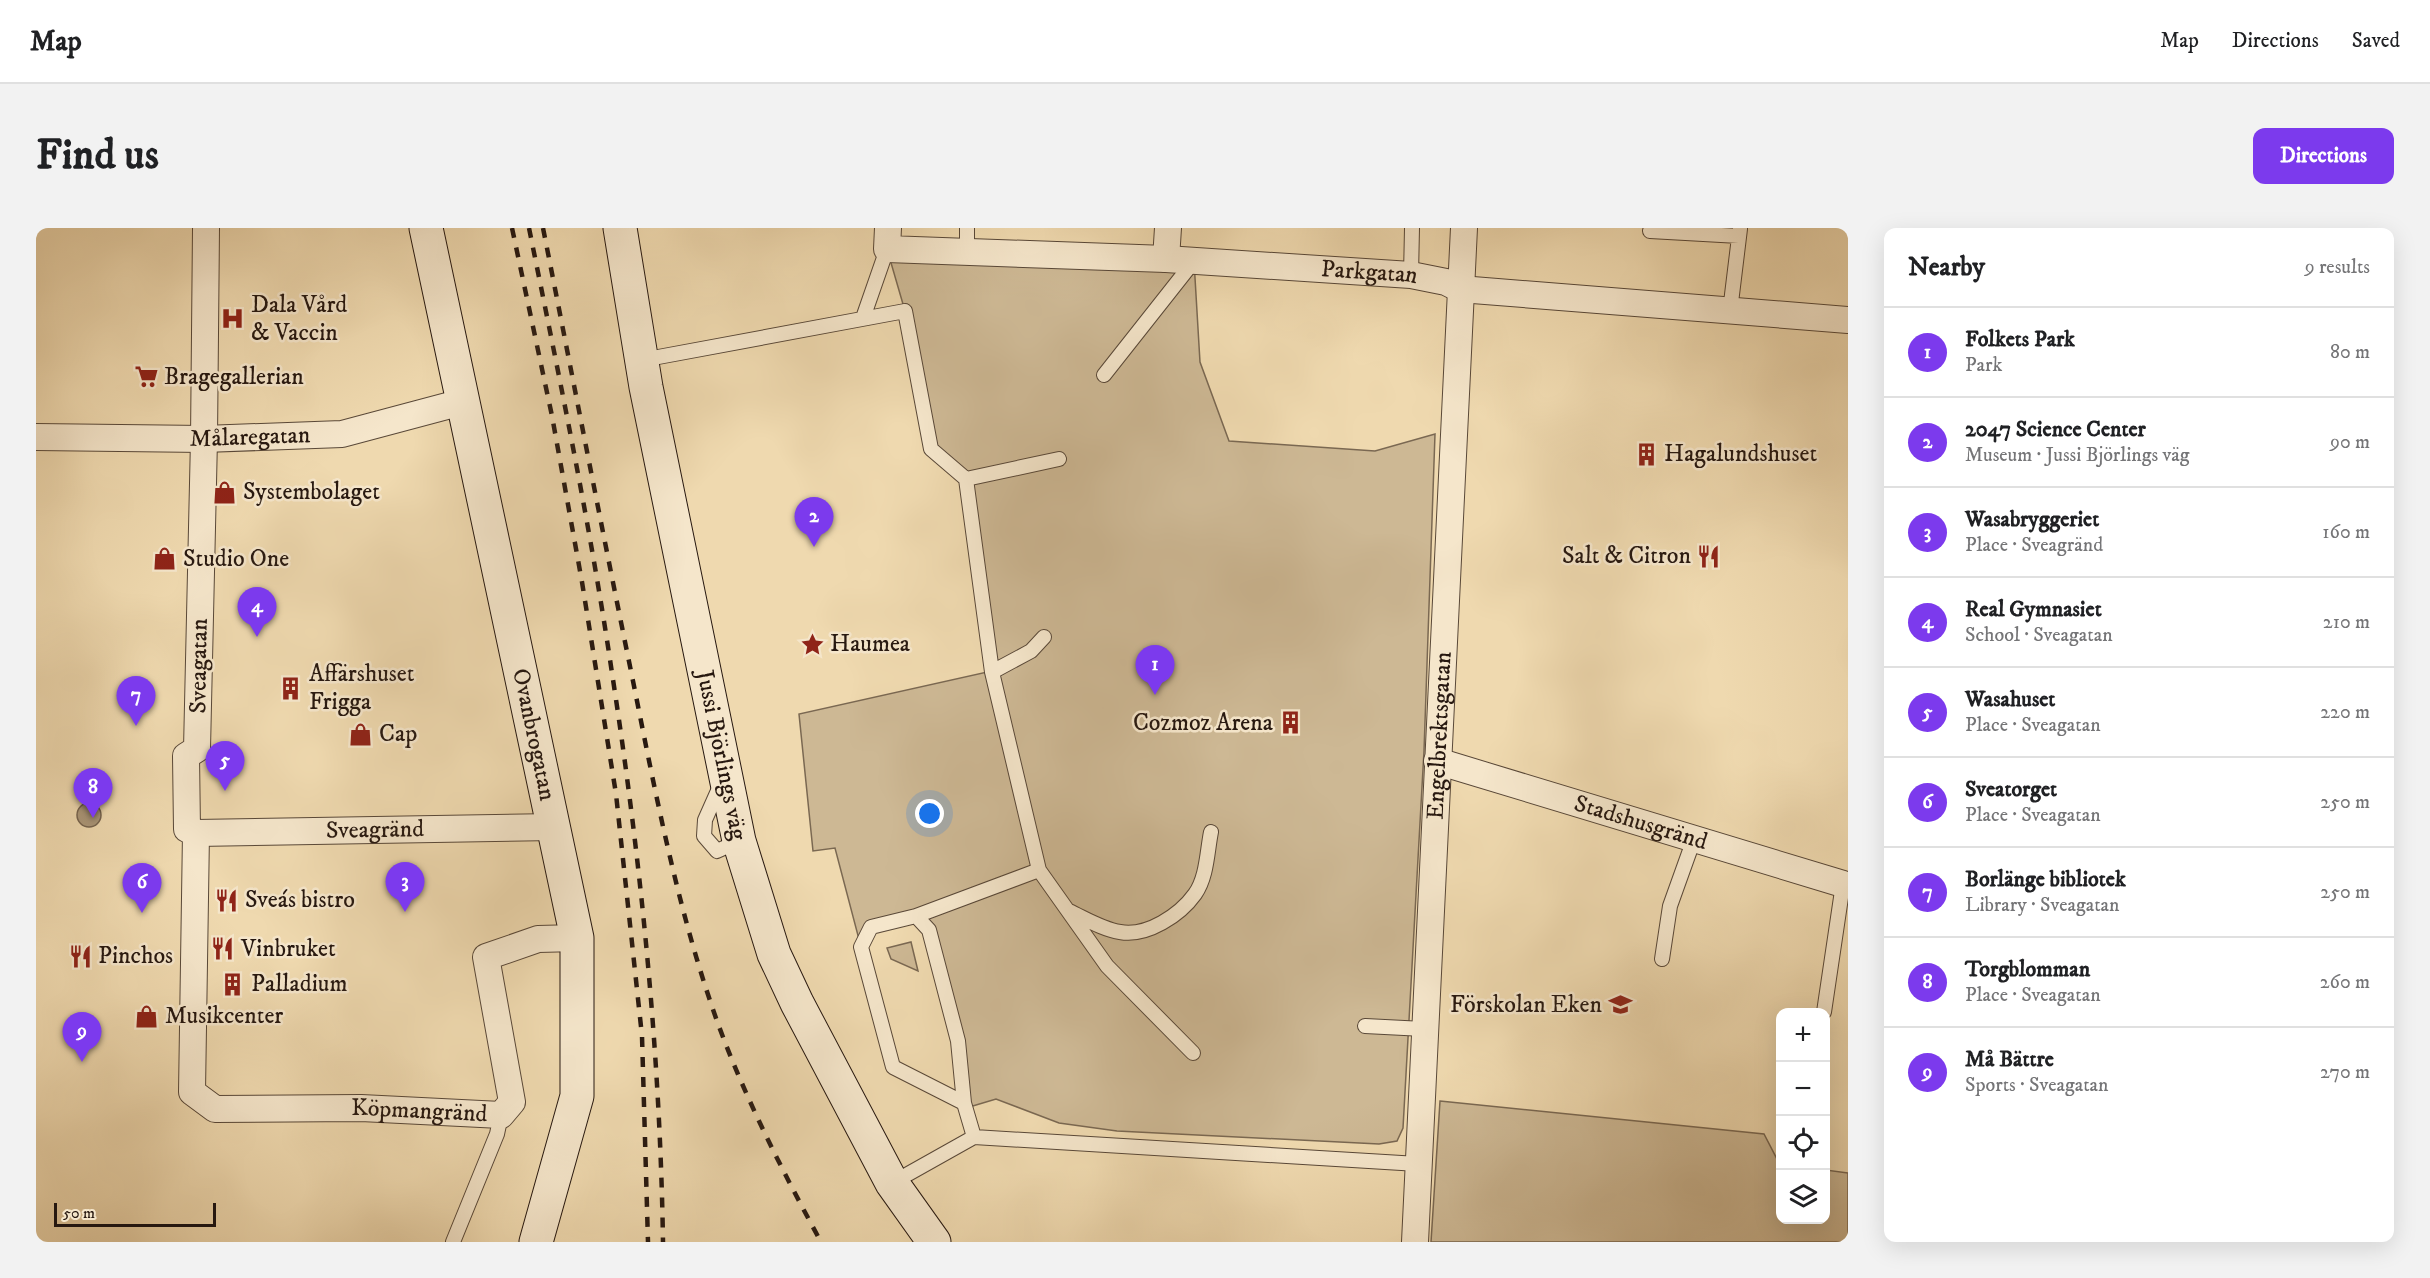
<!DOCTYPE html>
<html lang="en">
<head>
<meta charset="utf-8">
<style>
	:root { --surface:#fff; --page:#f2f2f2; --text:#202124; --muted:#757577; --line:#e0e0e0; --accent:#7c3aed }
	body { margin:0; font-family:"IM FELL DW Pica",serif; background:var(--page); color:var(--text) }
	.controls { position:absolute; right:18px; bottom:18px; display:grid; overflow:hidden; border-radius:12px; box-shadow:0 6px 24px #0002 }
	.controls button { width:54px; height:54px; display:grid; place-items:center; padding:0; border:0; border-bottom:2px solid var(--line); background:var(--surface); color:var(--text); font:30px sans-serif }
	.scale { position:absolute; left:18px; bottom:15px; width:162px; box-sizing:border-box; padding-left:6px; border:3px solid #271810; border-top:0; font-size:16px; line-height:21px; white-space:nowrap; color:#271810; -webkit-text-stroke:4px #f5e6cb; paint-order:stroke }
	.you { position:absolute; left:894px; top:586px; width:21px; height:21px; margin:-15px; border:4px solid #fff; border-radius:50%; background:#1a73e8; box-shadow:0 0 0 9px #1a73e833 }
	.badge { display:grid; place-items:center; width:39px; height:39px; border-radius:50%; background:var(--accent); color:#fff; font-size:20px; font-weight:700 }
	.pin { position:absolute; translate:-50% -50px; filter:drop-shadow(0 2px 3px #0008) }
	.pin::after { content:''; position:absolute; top:32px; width:21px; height:18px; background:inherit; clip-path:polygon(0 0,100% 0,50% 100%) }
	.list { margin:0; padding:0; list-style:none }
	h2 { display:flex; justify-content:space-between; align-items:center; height:78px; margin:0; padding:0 24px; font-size:26px }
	h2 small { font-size:20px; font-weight:400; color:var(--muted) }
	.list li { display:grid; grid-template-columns:39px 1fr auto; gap:18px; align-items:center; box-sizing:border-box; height:90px; padding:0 24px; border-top:2px solid var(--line) }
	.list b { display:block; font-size:22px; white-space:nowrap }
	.list p { margin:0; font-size:20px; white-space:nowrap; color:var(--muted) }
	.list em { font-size:20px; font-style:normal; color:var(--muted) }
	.icon { flex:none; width:33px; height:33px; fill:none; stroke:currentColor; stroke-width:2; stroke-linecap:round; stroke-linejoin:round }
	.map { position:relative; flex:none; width:1812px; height:1014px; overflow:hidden; border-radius:12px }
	header { display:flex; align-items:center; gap:36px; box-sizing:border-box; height:84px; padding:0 30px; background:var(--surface); border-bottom:2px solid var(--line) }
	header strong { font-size:28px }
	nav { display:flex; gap:33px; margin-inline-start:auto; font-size:21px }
	.intro { display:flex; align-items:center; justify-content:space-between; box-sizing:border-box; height:144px; padding:0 36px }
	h1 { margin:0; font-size:42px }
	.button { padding:15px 27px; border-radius:12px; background:var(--accent); color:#fff; font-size:21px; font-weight:700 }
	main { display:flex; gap:36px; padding:0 36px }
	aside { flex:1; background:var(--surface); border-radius:12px; box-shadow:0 6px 24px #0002 }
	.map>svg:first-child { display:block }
	.green { fill:#cdb894; stroke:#7a6852; stroke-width:1.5 }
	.water { fill:#ab9779; stroke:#76644f; stroke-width:1.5 }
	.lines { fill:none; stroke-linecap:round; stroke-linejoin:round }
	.lane-casing { stroke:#594838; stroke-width:16 }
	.street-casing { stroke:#594838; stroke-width:28 }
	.secondary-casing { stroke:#271810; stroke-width:35 }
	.lane { stroke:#f5e6cb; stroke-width:14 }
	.street { stroke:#f5e6cb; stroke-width:26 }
	.secondary { stroke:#f5e6cb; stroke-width:33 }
	.rail { stroke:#271810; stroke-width:4.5; stroke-dasharray:10 10; stroke-linecap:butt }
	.labels { text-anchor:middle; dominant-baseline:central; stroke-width:5; stroke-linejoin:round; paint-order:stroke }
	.street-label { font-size:24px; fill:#271810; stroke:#f5e6cb }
	.poi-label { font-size:24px; fill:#271810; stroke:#f5e6cb; text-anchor:start }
</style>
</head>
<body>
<header>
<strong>Map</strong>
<nav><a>Map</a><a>Directions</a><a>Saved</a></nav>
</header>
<div class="intro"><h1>Find us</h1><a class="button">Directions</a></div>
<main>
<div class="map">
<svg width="1812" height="1014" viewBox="0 0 1812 1014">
	<rect width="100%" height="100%" fill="#efd9af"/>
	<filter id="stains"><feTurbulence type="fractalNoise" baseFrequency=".00333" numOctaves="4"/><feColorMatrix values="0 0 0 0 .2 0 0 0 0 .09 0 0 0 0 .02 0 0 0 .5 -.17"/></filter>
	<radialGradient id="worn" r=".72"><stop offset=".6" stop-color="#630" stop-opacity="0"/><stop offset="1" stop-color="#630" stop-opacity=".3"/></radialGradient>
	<path class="green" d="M851,21L1158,33L1164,134L1193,213L1339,223L1399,206L1388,523L1367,900L1361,913L1343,916L1081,903L1023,895L960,871L930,880L893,702L880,688L835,699L825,719L799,620L777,623L763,486L956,443L930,251L895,221L869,83Z
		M875,714L882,743L855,731L851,720Z
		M1404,873L1728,906L1744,937V992H1790V942L1812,945V1014H1395Z"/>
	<path class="water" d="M41 587a12 12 0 1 1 24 0a12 12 0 1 1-24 0Z"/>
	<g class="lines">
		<defs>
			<path id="lane" d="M1614,3L1703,8
				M931,24V0
				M1375,47L1376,0
				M1694,83L1704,1
				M827,90L851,21
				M606,132L869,83L895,221L930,251L956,444L1003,642L1071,738L1157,825
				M1068,147L1158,33
				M930,251L1023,231
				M956,444L995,423L1008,409
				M685,556L669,592L668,608L681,623L703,613
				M1033,683C1050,691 1066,701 1084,704C1111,709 1144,687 1159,666C1171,649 1171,624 1175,604
				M880,688L1003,642
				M1626,731L1634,678L1658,611
				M1788,784L1807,656
				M1329,798L1388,801
				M928,875L857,839L825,719L835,699L880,688L893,702L922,813L928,875L938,909
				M856,955L938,909L1382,936
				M417,1014L461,906L465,887"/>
			<g id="street">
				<path id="s1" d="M170,0L168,211L161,521L150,528L151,601L160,605L518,599"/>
				<path id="s2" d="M852,0L851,21L1130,31L1375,47L1410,54L1424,61L1812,92"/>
				<path d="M1130,31L1132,0"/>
				<path id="s3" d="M0,209L168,211L306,206L426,174"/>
				<path id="s4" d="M1401,533L1807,656"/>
				<path id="s5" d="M160,605L156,864L179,881L325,880L465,887L476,874L450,729L502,711L541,710"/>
				<path id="s6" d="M1379,1014L1428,0"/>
			</g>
			<g id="secondary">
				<path id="s7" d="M390,0L541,710V868L500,1014"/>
				<path id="s8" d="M584,0L610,159L703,613L738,726L761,775L856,955L898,1014"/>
			</g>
		</defs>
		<use href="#lane" class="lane-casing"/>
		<use href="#street" class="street-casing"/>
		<use href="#secondary" class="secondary-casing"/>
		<use href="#lane" class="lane"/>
		<use href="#street" class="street"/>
		<use href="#secondary" class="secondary"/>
		<path class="rail" d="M476,0L516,188L546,354L580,566L606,808L612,1014
			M493,0C523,148 554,296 576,445C605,634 624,823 627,1014
			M507,0C537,151 566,302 597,453C620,568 642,683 681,793C709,870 746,942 785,1014"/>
	</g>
	<defs>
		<symbol id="hospital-bare" viewBox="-9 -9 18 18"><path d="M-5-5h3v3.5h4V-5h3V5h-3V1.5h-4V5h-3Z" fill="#8f2418" stroke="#f5e6cb" stroke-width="2.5" paint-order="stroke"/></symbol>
		<symbol id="supermarket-bare" viewBox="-9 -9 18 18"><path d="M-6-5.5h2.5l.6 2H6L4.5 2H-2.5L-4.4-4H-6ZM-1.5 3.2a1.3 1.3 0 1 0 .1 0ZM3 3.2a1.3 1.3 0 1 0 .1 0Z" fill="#8f2418" stroke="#f5e6cb" stroke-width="2.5" paint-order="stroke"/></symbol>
		<symbol id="building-bare" viewBox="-9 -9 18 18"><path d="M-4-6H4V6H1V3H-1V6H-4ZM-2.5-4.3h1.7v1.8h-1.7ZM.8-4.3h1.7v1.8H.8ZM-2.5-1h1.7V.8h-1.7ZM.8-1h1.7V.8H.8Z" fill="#8f2418" stroke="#f5e6cb" stroke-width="2.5" paint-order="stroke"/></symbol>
		<symbol id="shop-bare" viewBox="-9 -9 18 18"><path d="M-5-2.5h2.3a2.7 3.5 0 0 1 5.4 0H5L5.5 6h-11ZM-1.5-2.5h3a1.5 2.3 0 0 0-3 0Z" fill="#8f2418" stroke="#f5e6cb" stroke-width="2.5" paint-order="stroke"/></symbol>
		<symbol id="restaurant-bare" viewBox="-9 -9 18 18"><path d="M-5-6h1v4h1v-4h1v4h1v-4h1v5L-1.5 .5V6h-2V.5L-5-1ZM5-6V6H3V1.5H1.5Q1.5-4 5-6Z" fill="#8f2418" stroke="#f5e6cb" stroke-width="2.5" paint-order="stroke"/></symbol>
		<symbol id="sight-bare" viewBox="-9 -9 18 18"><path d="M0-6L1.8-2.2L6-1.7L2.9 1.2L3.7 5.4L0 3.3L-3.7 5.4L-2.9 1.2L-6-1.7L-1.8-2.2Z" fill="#8f2418" stroke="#f5e6cb" stroke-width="2.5" paint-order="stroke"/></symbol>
		<symbol id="school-bare" viewBox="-9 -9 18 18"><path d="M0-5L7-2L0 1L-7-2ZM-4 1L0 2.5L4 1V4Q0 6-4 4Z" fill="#8f2418" stroke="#f5e6cb" stroke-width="2.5" paint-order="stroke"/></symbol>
	</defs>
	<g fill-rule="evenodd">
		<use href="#hospital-bare" x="180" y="74" width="33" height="33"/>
		<use href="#supermarket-bare" x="94" y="132" width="33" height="33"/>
		<use href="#building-bare" x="1594" y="210" width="33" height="33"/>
		<use href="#shop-bare" x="172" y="248" width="33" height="33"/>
		<use href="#restaurant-bare" x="1656" y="312" width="33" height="33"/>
		<use href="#shop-bare" x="112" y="314" width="33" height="33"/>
		<use href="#sight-bare" x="760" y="400" width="33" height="33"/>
		<use href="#building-bare" x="238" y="444" width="33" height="33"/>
		<use href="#building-bare" x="1238" y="478" width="33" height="33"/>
		<use href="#shop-bare" x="308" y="490" width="33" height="33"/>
		<use href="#restaurant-bare" x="174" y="656" width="33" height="33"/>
		<use href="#restaurant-bare" x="170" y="704" width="33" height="33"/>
		<use href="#restaurant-bare" x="28" y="712" width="33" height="33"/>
		<use href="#building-bare" x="180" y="740" width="33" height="33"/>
		<use href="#school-bare" x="1568" y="760" width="33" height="33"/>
		<use href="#shop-bare" x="94" y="772" width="33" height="33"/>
	</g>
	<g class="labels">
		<g class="street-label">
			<text stroke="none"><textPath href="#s2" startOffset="504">Parkgatan</textPath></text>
			<text stroke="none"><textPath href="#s3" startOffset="214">Målaregatan</textPath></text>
			<text transform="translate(163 438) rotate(-89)">Sveagatan</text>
			<text stroke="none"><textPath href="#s7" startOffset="518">Ovanbrogatan</textPath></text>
			<text stroke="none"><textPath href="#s6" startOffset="507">Engelbrektsgatan</textPath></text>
			<text stroke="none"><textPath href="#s8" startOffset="537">Jussi Björlings väg</textPath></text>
			<text stroke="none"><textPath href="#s4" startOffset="213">Stadshusgränd</textPath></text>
			<text stroke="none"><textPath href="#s1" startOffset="796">Sveagränd</textPath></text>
			<text stroke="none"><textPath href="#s5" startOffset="492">Köpmangränd</textPath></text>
		</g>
		<g class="poi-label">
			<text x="215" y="77">Dala Vård<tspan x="215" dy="28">&amp; Vaccin</tspan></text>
			<text x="128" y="149">Bragegallerian</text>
			<text x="1628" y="226">Hagalundshuset</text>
			<text x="207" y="264">Systembolaget</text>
			<text x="1655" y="328" text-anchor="end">Salt &amp; Citron</text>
			<text x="147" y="331">Studio One</text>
			<text x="794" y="416">Haumea</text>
			<text x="273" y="446">Affärshuset<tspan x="273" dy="28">Frigga</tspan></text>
			<text x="1237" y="495" text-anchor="end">Cozmoz Arena</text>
			<text x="343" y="506">Cap</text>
			<text x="209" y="672">Sveás bistro</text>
			<text x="205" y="721">Vinbruket</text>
			<text x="62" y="728">Pinchos</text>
			<text x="215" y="756">Palladium</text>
			<text x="1566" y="777" text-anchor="end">Förskolan Eken</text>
			<text x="129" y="788">Musikcenter</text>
		</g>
	</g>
	<rect width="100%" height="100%" filter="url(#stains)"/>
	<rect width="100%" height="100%" fill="url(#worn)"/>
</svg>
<div class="controls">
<button>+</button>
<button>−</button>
<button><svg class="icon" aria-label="locate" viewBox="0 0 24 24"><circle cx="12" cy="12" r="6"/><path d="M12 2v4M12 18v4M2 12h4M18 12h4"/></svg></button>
<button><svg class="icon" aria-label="layers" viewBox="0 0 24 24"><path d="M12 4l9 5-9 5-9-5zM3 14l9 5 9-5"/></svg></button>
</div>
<div class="scale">50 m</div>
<div class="you"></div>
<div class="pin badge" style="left:1119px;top:467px">1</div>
<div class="pin badge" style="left:778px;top:319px">2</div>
<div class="pin badge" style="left:369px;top:684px">3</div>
<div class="pin badge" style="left:221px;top:409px">4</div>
<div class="pin badge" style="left:189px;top:563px">5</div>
<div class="pin badge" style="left:106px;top:685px">6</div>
<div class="pin badge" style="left:100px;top:498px">7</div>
<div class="pin badge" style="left:57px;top:590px">8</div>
<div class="pin badge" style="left:46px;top:834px">9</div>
</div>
<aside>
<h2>Nearby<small>9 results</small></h2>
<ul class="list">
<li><span class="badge">1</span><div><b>Folkets Park</b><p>Park</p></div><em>80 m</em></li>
<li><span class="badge">2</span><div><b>2047 Science Center</b><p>Museum · Jussi Björlings väg</p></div><em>90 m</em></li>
<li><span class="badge">3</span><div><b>Wasabryggeriet</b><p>Place · Sveagränd</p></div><em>160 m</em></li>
<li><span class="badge">4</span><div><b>Real Gymnasiet</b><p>School · Sveagatan</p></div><em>210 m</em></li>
<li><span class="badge">5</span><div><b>Wasahuset</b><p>Place · Sveagatan</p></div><em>220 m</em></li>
<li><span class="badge">6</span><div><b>Sveatorget</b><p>Place · Sveagatan</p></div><em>250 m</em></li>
<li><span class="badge">7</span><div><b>Borlänge bibliotek</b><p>Library · Sveagatan</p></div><em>250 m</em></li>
<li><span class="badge">8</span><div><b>Torgblomman</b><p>Place · Sveagatan</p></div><em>260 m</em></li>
<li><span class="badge">9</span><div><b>Må Bättre</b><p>Sports · Sveagatan</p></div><em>270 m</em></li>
</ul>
</aside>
</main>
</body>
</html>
